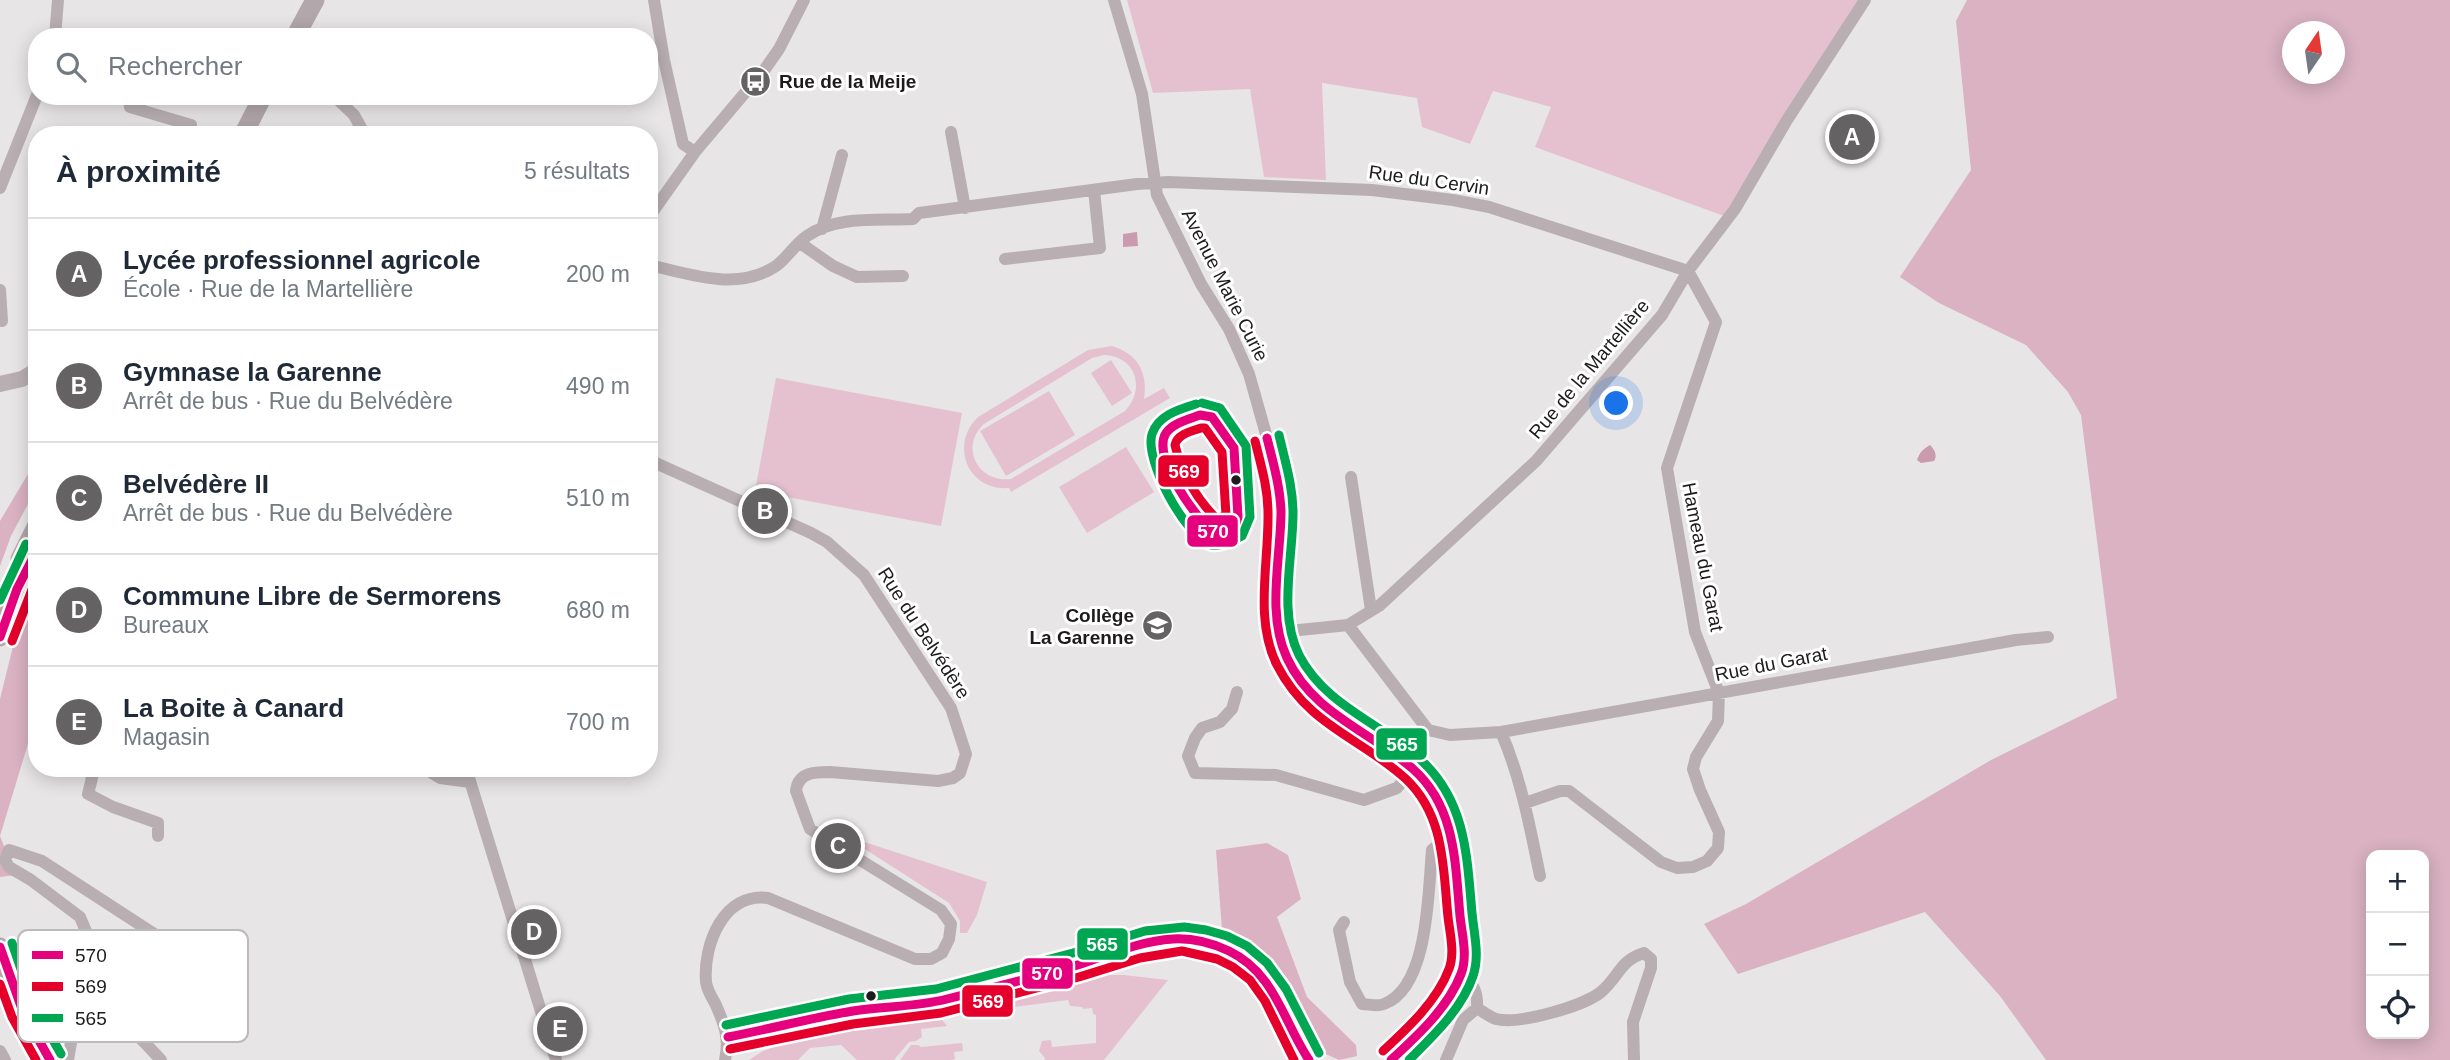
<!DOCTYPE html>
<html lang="fr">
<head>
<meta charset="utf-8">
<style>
	:root { --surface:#fff; --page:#f2f2f3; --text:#1f2937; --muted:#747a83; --line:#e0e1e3; --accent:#646263 }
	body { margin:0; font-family:Arial,sans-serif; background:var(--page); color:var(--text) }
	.controls { position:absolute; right:21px; bottom:21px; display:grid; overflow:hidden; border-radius:14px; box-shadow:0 4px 18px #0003 }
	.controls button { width:63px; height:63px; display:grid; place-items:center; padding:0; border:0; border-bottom:2px solid var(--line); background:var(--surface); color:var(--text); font:35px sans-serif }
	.compass { position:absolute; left:2282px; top:21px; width:63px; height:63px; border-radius:50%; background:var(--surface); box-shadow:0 4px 18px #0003; rotate:13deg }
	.you { position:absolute; left:1617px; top:404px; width:24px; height:24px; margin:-18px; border:5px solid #fff; border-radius:50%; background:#1a73e8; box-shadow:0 0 0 10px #1a73e833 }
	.badge { display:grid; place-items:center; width:46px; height:46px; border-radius:50%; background:var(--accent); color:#fff; font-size:23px; font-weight:700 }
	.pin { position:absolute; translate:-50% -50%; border:4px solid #fff; box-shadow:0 2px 7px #0006 }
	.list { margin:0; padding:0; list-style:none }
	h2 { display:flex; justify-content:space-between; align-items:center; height:91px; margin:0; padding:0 28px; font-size:30px }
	h2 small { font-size:23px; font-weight:400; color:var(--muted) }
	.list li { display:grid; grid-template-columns:46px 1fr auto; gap:21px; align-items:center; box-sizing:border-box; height:112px; padding:0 28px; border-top:2px solid var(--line) }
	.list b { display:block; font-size:26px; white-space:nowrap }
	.list p { margin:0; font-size:23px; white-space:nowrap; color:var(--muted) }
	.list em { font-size:23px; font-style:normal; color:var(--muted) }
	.icon { flex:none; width:38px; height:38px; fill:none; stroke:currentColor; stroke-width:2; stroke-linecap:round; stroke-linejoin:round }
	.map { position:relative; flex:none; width:2450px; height:1060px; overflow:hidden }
	.search { position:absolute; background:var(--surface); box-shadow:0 4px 18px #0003; left:28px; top:28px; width:630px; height:77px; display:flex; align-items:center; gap:18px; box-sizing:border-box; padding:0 24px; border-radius:28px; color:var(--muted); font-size:26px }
	.panel { position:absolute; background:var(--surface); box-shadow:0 4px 18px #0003; left:28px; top:126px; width:630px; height:651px; border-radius:28px }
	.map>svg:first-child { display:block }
	.green { fill:#e5c1cf; fill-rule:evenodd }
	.forest { fill:#dab2c2; fill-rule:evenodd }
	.water { fill:#ca9aad }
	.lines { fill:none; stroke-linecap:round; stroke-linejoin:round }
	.minor { stroke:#b9afb3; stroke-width:12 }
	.tertiary { stroke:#b9afb3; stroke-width:16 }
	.primary { stroke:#b2a7ab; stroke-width:19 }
	.bus-1-casing { stroke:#fff; stroke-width:14 }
	.bus-2-casing { stroke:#fff; stroke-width:14 }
	.bus-3-casing { stroke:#fff; stroke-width:14 }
	.bus-1 { stroke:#e5007d; stroke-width:9 }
	.bus-2 { stroke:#e4002b; stroke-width:9 }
	.bus-3 { stroke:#00a651; stroke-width:9 }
	.bus-dot { fill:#1d1b1c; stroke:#fff; stroke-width:2.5 }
	.labels { text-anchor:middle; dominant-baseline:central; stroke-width:6; stroke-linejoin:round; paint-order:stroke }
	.poi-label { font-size:19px; font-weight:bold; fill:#1d1b1c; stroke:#fff; text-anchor:start }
	.street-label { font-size:19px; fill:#1d1b1c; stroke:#fff }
	.key { fill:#fff; stroke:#bbb; stroke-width:2 }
	.key-label { font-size:19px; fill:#1d1b1c }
	.line-badge { stroke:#fff; stroke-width:2.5 }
	.badge-label { font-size:19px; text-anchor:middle; font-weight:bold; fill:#fff }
</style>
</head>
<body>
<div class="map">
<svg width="2450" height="1060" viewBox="0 0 2450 1060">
	<rect width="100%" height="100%" fill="#e8e5e6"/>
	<path class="green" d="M1127,0H1858L1724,216L1535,147L1551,107L1493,91L1470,144L1422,127L1417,98L1322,83L1326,180L1264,177L1250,89L1153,93Z
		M1112,346C1139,354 1148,374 1144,399L1164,388L1170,398L1011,492L1009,488C968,491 949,445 978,417L1088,350ZM1104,355C1136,356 1146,389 1125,411L1011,479C978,483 959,447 984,424L1092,358Z
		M1111,360L1132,393L1112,406L1091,373Z
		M776,378L962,413L941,526L755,491Z
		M1049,391L1075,435L1006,476L980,431Z
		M1126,447L1154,492L1087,533L1059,487Z
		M843,835L987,882L977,915L967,933H960V921L949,903Z
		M1105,975H1124L1168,980L1104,1060H1044L1045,1058L1039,1051L1042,1041L1051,1040L1052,1047L1096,1043V1015L1093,1014L1092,1008L1083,1009L1082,1007L1070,1006L1068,1000L975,1012H962L956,1009L1051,985Z
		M937,1013L947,1026L921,1029L922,1037L916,1041L909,1042L894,1060H857L841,1045L810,1048L798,1060H749L763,1051L793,1040Z
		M962,1043L963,1051L954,1052L955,1059L951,1060H900L911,1045H918L921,1047Z"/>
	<path class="forest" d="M1967,0H2450V1060H2046L2000,996L1925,912L1738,974L1704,924L1746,904L1991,760L2117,698L2081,415L2068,392L2026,345L1939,303L1900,277L1971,170L1956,21ZM2292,32H2334V74H2292ZM2371,855H2424V1034H2371Z
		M37,459V487L11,536L0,566V521Z
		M37,579V714L0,836L15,875L0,877V699L20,618Z
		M1267,843L1288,855L1301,899L1277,917L1307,997L1356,1045L1357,1056L1339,1060L1319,1051L1267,958L1222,930L1216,850Z"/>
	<path class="water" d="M1137,232L1138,246L1123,247V234Z
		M1930,445C1934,449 1938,455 1934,461L1921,463L1917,460C1920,452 1923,449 1930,445Z"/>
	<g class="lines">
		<path class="minor" d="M654,0L664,60L683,144L695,152
			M1114,0L1142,94L1157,195L1201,284L1229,329L1249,374L1267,438L1280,493L1278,604L1286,656L1311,697L1327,712L1413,769L1426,783L1437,796L1445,813L1453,838L1464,947L1461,972L1447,998L1408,1045L1391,1060
			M55,37L58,0
			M128,96L130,107L191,125L190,135
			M334,96L354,115L365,135
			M951,132L965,208
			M0,188L37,95
			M649,217L695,152L765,69L779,49L804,0
			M822,229L842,155
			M800,243L833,266L857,277L903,276
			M1005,259L1100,248L1094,190
			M649,265C690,274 737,292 776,266C787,258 795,244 807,236C837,215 879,221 913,219L919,213L1137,184L1168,182L1372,190L1453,200L1489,207L1688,271L1716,322L1667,468L1695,632L1719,693L1718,721L1696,757L1693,769L1700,790L1719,832L1718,848L1707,861L1693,867L1677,868L1661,862L1569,791H1560L1525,803
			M0,290L2,321
			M649,460L811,533L827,542L864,575L951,708L966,754L960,773L953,778L938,781L830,772C815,772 798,772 796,791L810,829L941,910L951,924L949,939L942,953L931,959H915L768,898C724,892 703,944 706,982C707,990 711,996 715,1003C724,1023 730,1038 725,1060
			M1351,477L1371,610
			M1348,625L1428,730L1450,735L1501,732L2016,640L2048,637
			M1280,632L1348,625L1379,606L1536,461L1662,315L1688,271L1735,209L1787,120L1865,0
			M1237,692L1232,709L1220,722L1202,728L1195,738L1188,756L1195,773L1276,775L1364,800L1397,788L1413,769
			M1501,732C1521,778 1530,827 1540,876
			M88,768L92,778L88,794L113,807L158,823V836
			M424,768L440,778L470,782
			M466,768L556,1060
			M1344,922L1339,930L1350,982L1362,1004C1369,1004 1378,1007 1384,1004C1429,987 1428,892 1432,850L1443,841L1453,838
			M86,1004L95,985L97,957L80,917L31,880L9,867L5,860L9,850L42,861L162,939
			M1477,1008C1483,1012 1490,1017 1496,1019C1518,1025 1584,1006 1601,992C1619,977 1620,960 1644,953L1651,959V968L1633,1022L1634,1060
			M728,1037C775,1028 822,1015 869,1009C895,1006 922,1006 948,999C990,988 1033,977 1076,965C1108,956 1140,941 1173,939C1199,937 1227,947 1248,962C1281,986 1285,1029 1309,1060
			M0,1051L5,1060
			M68,1060L77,1008C107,997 142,1040 161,1060
			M1446,1060L1463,1020L1477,1008C1478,991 1473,984 1461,972"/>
		<path class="tertiary" d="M0,384L22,379L37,370"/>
		<path class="primary" d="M295,37L315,0
			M243,135L263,96
			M20,559L37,525
			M0,637L17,589L37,549
			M0,947L23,1012L50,1060"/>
		<defs>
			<path id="bus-1" d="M1200,415L1212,417L1234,448L1238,517L1235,526L1215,533C1196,520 1151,456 1166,433C1173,423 1189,419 1200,415Z
				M1267,438C1273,462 1280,486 1281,511C1281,558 1266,613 1287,658C1312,713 1370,731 1413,769C1456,807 1455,863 1460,916C1462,935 1468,956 1461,974C1448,1008 1417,1036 1391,1060
				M0,637L17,589L37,550
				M0,947L23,1012L50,1060
				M728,1037C770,1029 811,1018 853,1011C884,1006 916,1007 947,999C992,988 1037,977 1081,964C1111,954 1141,941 1173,939C1192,938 1212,943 1229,951C1275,973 1283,1021 1309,1060"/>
			<path id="bus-2" d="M1201,428H1205L1222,452L1226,515L1217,519C1197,500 1181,472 1175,445C1177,434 1192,431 1201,428Z
				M1255,441C1261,465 1268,488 1268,513C1269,562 1254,620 1277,665C1308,726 1360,737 1406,779C1445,816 1443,868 1448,917C1450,934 1455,953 1449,969C1437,1001 1408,1028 1383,1051
				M12,641L37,577
				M0,984L12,1017L36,1060
				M730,1049L853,1024L941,1013L1079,977L1140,958L1182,951L1217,959L1233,967L1250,980L1265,1001L1294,1060"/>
			<path id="bus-3" d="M1196,404C1180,409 1158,415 1152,434C1144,460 1185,536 1211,545C1220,547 1234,540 1242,536L1250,517L1246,446L1220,408L1202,403
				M1279,435C1285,461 1293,486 1293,513C1293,558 1278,613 1299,655C1326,707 1382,723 1422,761C1466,802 1467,857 1472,913C1474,934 1480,956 1473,976C1462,1009 1433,1036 1409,1060
				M0,600L26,544
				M12,943L34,1007L61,1054
				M726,1025L849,999L936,989L1073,953L1145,931L1184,927L1206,930L1227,936L1247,946L1267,963L1286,989L1319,1053"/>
		</defs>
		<use href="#bus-1" class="bus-1-casing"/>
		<use href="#bus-2" class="bus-2-casing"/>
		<use href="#bus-3" class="bus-3-casing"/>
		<use href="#bus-1" class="bus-1"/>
		<use href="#bus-2" class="bus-2"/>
		<use href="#bus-3" class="bus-3"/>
	</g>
	<defs>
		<symbol id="bus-disc" viewBox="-11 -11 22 22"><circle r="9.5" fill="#646263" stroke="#fff"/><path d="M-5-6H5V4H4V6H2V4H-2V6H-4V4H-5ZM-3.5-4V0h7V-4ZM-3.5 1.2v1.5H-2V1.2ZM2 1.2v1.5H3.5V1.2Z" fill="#fff"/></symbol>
		<symbol id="school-disc" viewBox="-11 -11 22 22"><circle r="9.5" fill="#646263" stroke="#fff"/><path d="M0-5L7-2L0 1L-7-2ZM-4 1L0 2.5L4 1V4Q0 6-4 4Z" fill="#fff"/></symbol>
	</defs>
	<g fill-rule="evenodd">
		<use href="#bus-disc" x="738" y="64" width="35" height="35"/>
		<use href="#school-disc" x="1140" y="608" width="35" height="35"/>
	</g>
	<g class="bus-dot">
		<circle cx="1236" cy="480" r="6"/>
		<circle cx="871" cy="996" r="6"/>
	</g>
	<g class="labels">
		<g class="poi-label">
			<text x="779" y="81">Rue de la Meije</text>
			<text x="1134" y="615" text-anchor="end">Collège<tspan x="1134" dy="22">La Garenne</tspan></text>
		</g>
		<g class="street-label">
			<text transform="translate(1429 180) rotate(8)">Rue du Cervin</text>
			<text transform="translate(1225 285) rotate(63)">Avenue Marie Curie</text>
			<text transform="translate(1589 369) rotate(-50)">Rue de la Martellière</text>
			<text transform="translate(1703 557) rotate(79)">Hameau du Garat</text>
			<text transform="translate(924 633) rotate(57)">Rue du Belvédère</text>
			<text transform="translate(1771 664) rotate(-11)">Rue du Garat</text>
		</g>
	</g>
	<rect x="18" y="930" width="230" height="112" rx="10" class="key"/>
	<rect x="32" y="951" width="31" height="8" fill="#e5007d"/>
	<rect x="32" y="982" width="31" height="9" fill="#e4002b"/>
	<rect x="32" y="1014" width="31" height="8" fill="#00a651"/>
	<g class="key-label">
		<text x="75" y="962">570</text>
		<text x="75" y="993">569</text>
		<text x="75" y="1025">565</text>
	</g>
	<g class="line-badge">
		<rect x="1157" y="454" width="53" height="34" rx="7" fill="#e4002b"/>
		<rect x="1186" y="514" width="53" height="34" rx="7" fill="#e5007d"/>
		<rect x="1375" y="727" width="53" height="34" rx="7" fill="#00a651"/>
		<rect x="1076" y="927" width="53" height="34" rx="7" fill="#00a651"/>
		<rect x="1021" y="957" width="53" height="33" rx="7" fill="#e5007d"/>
		<rect x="961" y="984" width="53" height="34" rx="7" fill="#e4002b"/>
	</g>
	<g class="badge-label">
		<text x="1184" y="478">569</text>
		<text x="1213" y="538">570</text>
		<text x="1402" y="751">565</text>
		<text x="1102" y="951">565</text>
		<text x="1047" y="980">570</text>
		<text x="988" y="1008">569</text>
	</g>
</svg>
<div class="controls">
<button>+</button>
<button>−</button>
<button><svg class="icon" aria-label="locate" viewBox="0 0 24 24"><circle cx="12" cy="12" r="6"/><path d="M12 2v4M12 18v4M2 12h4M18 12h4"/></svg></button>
</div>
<svg class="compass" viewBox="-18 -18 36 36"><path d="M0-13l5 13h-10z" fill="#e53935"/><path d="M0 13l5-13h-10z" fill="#747a83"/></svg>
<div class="you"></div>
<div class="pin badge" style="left:1852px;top:137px">A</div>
<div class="pin badge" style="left:765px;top:511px">B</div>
<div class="pin badge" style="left:838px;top:846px">C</div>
<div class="pin badge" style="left:534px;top:932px">D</div>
<div class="pin badge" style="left:560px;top:1029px">E</div>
<div class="search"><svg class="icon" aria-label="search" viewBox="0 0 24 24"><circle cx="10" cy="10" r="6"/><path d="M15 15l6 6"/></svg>Rechercher</div>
<section class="panel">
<h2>À proximité<small>5 résultats</small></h2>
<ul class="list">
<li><span class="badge">A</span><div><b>Lycée professionnel agricole</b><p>École · Rue de la Martellière</p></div><em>200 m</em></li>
<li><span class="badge">B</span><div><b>Gymnase la Garenne</b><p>Arrêt de bus · Rue du Belvédère</p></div><em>490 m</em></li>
<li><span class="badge">C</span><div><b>Belvédère II</b><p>Arrêt de bus · Rue du Belvédère</p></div><em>510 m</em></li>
<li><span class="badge">D</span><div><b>Commune Libre de Sermorens</b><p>Bureaux</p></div><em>680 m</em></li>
<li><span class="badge">E</span><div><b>La Boite à Canard</b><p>Magasin</p></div><em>700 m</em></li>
</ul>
</section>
</div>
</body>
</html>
